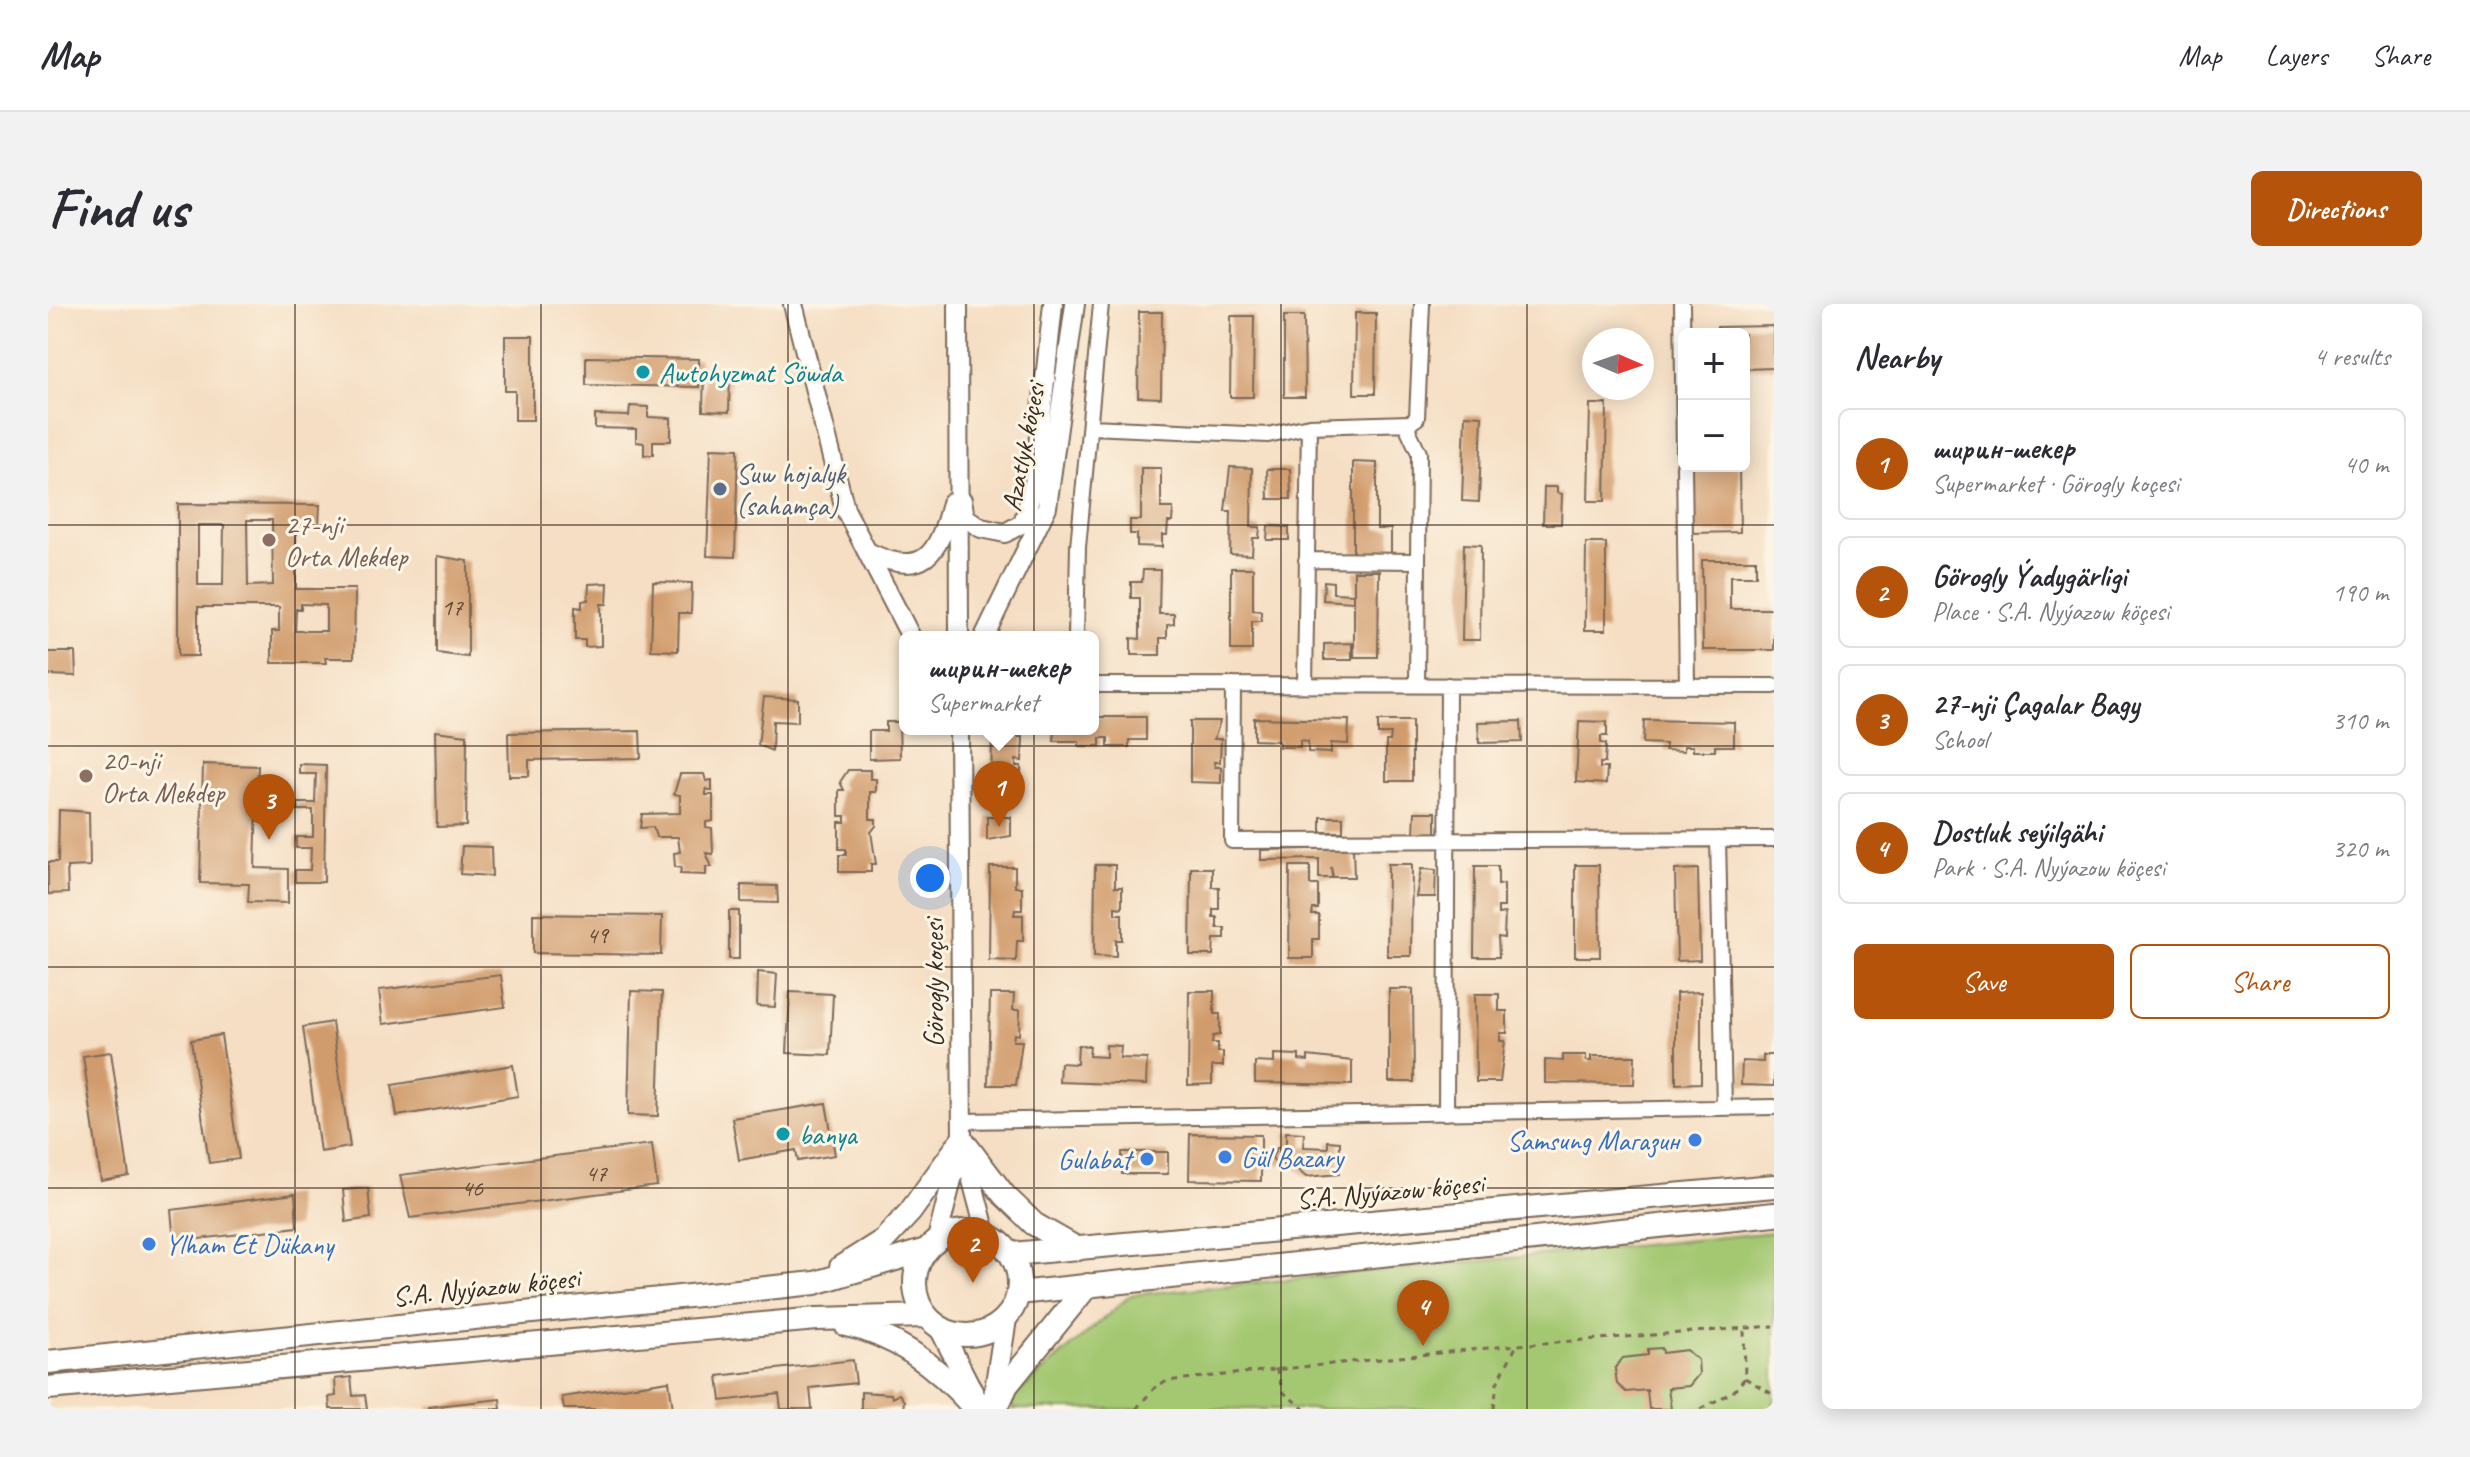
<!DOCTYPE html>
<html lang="en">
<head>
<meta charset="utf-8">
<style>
	:root { --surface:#fff; --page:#f2f2f3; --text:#2b2b33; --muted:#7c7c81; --line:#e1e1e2; --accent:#b45309 }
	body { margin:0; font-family:Caveat,sans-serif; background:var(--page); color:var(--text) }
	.controls { position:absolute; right:24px; top:24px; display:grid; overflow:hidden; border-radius:12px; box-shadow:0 4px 20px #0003 }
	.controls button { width:72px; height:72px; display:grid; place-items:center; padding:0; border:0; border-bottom:2px solid var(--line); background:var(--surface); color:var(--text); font:40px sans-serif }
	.compass { position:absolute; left:1534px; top:24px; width:72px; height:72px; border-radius:50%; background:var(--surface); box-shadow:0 4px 20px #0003; rotate:92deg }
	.you { position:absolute; left:882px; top:574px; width:28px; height:28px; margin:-20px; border:6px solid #fff; border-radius:50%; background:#1a73e8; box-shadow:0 0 0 12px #1a73e833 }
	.badge { display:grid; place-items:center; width:52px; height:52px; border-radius:50%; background:var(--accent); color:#fff; font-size:26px; font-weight:700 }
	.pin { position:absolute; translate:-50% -66px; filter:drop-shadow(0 2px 4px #0008) }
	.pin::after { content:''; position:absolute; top:42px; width:28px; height:24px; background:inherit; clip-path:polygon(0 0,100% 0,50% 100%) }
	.popup { position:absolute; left:851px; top:327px; width:200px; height:104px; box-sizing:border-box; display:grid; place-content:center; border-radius:12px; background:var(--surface); filter:drop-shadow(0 2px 6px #0005); font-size:26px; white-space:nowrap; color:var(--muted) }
	.popup b { font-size:30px; color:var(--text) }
	.popup::after { content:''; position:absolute; left:50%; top:100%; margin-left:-16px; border:16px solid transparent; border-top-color:var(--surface) }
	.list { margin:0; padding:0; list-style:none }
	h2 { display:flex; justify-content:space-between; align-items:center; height:104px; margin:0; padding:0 32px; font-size:34px }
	h2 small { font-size:26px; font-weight:400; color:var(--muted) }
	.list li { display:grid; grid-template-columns:52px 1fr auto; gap:24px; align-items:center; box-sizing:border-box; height:112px; margin:0 16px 16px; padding:0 16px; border:2px solid var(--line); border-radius:12px }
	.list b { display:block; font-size:30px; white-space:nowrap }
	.list p { margin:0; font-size:26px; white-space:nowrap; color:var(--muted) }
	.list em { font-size:26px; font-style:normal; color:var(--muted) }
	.actions { display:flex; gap:16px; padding:24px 32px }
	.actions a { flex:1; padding:18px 0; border:2px solid var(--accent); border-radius:12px; text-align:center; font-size:28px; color:var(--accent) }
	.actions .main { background:var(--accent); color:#fff }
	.map { position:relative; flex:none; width:1726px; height:1105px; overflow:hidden; border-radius:12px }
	header { display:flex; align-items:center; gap:48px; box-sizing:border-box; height:112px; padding:0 40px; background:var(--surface); border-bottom:2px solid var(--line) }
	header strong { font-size:38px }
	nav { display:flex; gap:44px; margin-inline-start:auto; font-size:28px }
	.intro { display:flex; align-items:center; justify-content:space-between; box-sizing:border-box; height:192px; padding:0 48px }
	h1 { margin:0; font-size:56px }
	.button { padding:20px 36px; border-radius:12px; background:var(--accent); color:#fff; font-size:28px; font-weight:700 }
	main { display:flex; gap:48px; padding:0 48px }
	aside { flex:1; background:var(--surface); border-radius:12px; box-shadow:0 4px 20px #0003 }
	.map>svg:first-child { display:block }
	.green { fill:#a4c872; stroke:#707948; stroke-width:2 }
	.building { fill:#d19c6d; fill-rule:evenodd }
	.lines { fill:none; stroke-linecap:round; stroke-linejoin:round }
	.minor-casing { stroke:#7c6958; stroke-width:18 }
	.tertiary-casing { stroke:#7c6958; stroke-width:22 }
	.secondary-casing { stroke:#7c6958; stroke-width:24 }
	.primary-casing { stroke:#7c6958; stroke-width:26 }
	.path { stroke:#7c6958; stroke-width:3; stroke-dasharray:6 6; stroke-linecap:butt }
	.minor { stroke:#fff; stroke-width:14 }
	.tertiary { stroke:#fff; stroke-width:18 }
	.secondary { stroke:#fff; stroke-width:20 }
	.primary { stroke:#fff; stroke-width:22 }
	.grid { fill:none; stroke:#3b2a1e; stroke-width:2; stroke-opacity:0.55 }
	.culture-dot { fill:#0f9aa8; stroke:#fcf5e5; stroke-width:3 }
	.service-dot { fill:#5c6f8a; stroke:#fcf5e5; stroke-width:3 }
	.education-dot { fill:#8d6e63; stroke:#fcf5e5; stroke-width:3 }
	.shop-dot { fill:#3f7fe0; stroke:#fcf5e5; stroke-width:3 }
	.labels { text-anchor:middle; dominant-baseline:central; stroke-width:6; stroke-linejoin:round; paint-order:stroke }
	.number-label { font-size:24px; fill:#604632 }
	.culture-label { font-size:28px; fill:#0d838f; stroke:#fcf5e5; text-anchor:start }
	.street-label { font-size:28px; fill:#3b2a1e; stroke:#fcf5e5 }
	.service-label { font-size:28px; fill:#4e5e75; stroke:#fcf5e5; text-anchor:start }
	.education-label { font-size:28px; fill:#785e54; stroke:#fcf5e5; text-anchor:start }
	.shop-label { font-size:28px; fill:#366cbe; stroke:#fcf5e5; text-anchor:end }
</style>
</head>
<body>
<header>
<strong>Map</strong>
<nav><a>Map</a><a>Layers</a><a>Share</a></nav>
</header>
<div class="intro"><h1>Find us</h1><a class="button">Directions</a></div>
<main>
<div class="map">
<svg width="1726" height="1105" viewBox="0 0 1726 1105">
	<rect width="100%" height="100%" fill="#fcf5e5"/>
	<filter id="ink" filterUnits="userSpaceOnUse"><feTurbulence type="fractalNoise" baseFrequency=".0125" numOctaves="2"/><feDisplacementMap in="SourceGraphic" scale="16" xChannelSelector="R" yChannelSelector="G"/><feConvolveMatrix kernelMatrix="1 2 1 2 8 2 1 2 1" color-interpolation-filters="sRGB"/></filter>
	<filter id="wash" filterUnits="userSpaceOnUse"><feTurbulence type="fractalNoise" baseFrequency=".006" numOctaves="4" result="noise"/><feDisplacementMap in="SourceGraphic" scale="32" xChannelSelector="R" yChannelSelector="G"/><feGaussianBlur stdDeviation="1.8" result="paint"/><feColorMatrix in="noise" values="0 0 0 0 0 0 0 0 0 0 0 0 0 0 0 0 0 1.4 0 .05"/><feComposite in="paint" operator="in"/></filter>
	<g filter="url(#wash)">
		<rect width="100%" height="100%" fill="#f5dec3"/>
		<path class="green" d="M1726,928V1105H964V1094L1083,991Z"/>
		<g id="blocks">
			<path class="building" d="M1091,8H1114L1113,94L1090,93Z
				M1307,9H1328L1327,90H1306Z
				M1183,12H1206L1205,93H1182Z
				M1236,12H1256L1257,93H1236Z
				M1726,22V64L1696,65V30H1669V23Z
				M457,32H485V116H467V87H457Z
				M538,53L651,55V83L538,81Z
				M656,67L682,68L681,108L655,107Z
				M1542,100H1559L1557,197H1540Z
				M582,102L600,103V113L623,114V137H605V151H596V139L588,138V125L547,124V111L581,112Z
				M1417,111L1434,112L1431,198L1414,197Z
				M663,144L690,145L687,253L659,252Z
				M1305,158L1329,159V225H1343V249H1305Z
				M1642,162H1691L1692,228L1643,229Z
				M1182,163L1204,164L1203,223H1212L1211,234H1205L1204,251L1182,250L1183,207H1177Z
				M1093,164H1113V204H1125L1124,218H1120L1119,231H1114V243L1089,242V230H1082V216H1093Z
				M1219,165H1242L1243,195H1220Z
				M1496,183H1509V189L1514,190L1513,220H1495Z
				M130,200L272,201L271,221H248V285H307L306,354H277L278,359H224V327H231V303H150V352H130ZM199,216H224L225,281L200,282ZM150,221H176L175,281H150ZM253,300L278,301V327H247L248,305H253Z
				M1220,222L1241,223V236H1219Z
				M1538,239H1558V326H1537Z
				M1416,240L1433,241L1432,336H1414Z
				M389,252L420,257V353L389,349Z
				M1654,256H1708V272H1682V305H1726V346H1655Z
				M1183,264H1205V306L1213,307V317H1204V346H1183Z
				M1095,266H1112L1111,310H1126V320L1119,321V334H1112V351H1083V334L1092,335V294H1083V278H1094Z
				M1306,267H1331L1330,353H1306Z
				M1276,277L1285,278V289L1305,290V298L1275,296Z
				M605,278L644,279L643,309H631L630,347L603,346Z
				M560,279L559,300H553V342L537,343V336H527V303L534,304V297L540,296L541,280Z
				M1304,339V356H1276V340Z
				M0,348H27L28,372L0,371Z
				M716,393L750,395V418L725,417L724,447L710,441Z
				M1045,413H1098V436H1081V443H1060V434H1052V442H1031V437H1006L1007,425H1045Z
				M1206,414L1301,416L1300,440L1283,439V449L1260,448V437L1252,436V443H1231V437L1206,436Z
				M1596,416L1686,418V442H1667V447H1645V442H1636V447L1617,446V440L1595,439Z
				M1142,417H1172L1166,435H1173L1172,458H1166L1167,463H1173V479L1142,478Z
				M1330,417H1364V477H1338V437H1342L1343,430H1330Z
				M1473,417L1474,438L1431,439L1430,418Z
				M1531,417L1559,418V432H1553V439L1558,440L1557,459H1552V464H1559L1558,480L1528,478Z
				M838,418H851L852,454L821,455V427H838Z
				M944,425H966V433H975L974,457L968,456V462H973V473H965L964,496H943Z
				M387,427L419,431L418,522L389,523Z
				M592,427L593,454L481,456V472H461L460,429Z
				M155,460L210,462L207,564L240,565V599L200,598L201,580L152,579Z
				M251,460L278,461L276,578H247V566H262L263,544H248V533H265V506H250V499H267L268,470H251Z
				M800,466H822V475H828V488H822V515H828V522L823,528L828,560H823V568H791V551H798V545H791V518H797V512H791V486H796L792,478Z
				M632,470H656L658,477L664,476V487L658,485V491H665V517L658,518V523L664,524L665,550L658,549L664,563H658V571L632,570L633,564L627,563L626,549L632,548L630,533H608L605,523L592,524L594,510L632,509V491L626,490Z
				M11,506L41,508L42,562L19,563L20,589L0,590V558H10Z
				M1367,508H1388V531H1366Z
				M939,513H963V532L939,536Z
				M1273,513H1295V528H1273Z
				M414,542L443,543L444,572L412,570Z
				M1305,544L1306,573H1285L1283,563L1284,574H1271V555L1213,556V546Z
				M1340,560H1364L1363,652H1339Z
				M1047,561H1067V583H1074V604L1067,603V610H1074V636H1068V653L1046,652Z
				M1527,561H1551L1552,653H1527Z
				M1242,562H1262V581H1270V605H1265L1264,611H1271V635H1265V654H1241Z
				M1427,562H1450V581L1456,580V603H1450V610L1457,609L1456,634L1450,633L1451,653H1426Z
				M942,563H967V583H974V606H967L966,611H975V637H969L968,657L941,656Z
				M1143,564H1164V583H1171V605H1165V613H1169V624H1177V635H1166L1165,651H1142Z
				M1373,565L1388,566L1387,593H1368Z
				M1650,565L1652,656L1629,657L1627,566Z
				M693,581L729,582L730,599L693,598Z
				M681,607H691V655H681Z
				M485,610L614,612L613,651L485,649Z
				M710,668L729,670L727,703L709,702Z
				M453,671L457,703L335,720L331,686Z
				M1341,685H1365L1366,778H1341Z
				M583,687L614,688L610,812L580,811Z
				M1141,687H1166V710H1172V731L1165,732L1164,739H1170V748H1175V762H1164V780L1140,781Z
				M742,688L785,690L782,751L739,749Z
				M1653,688V779L1628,780V689Z
				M942,690H966L965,706H972L971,731L966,730L965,737H974L968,781H940Z
				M1427,690H1451V707H1459V729H1452V737H1457L1452,778H1428Z
				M284,718L302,843L272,848L255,723Z
				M173,731L191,855L161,859L143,736Z
				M1030,741L1042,742L1041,752L1058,753V741L1073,742L1072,754L1099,755L1098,781L1011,778L1012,759L1029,760Z
				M63,748L81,872L53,877L35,752Z
				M1226,750L1251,751V756L1260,757V752L1304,757V781L1207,779V758L1226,759Z
				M1515,751H1538V757H1543V752H1587L1586,780L1497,779V756L1515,757Z
				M1715,751H1726V782L1693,781L1694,757L1715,758Z
				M465,761L470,792L349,812L344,781Z
				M778,799L787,851L750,857L748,846L691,856L684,814Z
				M1238,828L1256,829L1255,843L1280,844V837L1292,838L1291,870L1258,873L1245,862L1228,861L1224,853L1229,844H1238Z
				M1142,830L1213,831V877L1141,876Z
				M604,840L609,882L362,914L352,871Z
				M1074,848H1120V870H1074Z
				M320,884L323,914L298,918L295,886Z
				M247,890L249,923L126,938L123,906Z
				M1614,1044L1615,1049L1639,1046L1650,1056L1651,1070L1641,1082L1620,1084L1623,1105H1601L1599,1086L1578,1088L1569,1080L1567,1064L1575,1054L1600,1051V1045Z
				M805,1056L808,1079L762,1084L764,1105H733L731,1090L673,1097L670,1072Z
				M303,1073L305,1092L317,1091L319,1105H282L281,1093L288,1092L287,1075Z
				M621,1077L625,1105H516L514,1093Z
				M813,1088L843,1090L844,1094L851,1090L856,1097L855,1105H813Z
				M452,1095L453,1105H380V1103Z"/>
		</g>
	</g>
	<g filter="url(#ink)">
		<use href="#blocks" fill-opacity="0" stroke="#7c6958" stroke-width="2"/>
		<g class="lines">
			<defs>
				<path id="minor" d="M1634,0L1636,150
					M1357,119L1371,149L1370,257
					M1043,123L1220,131L1261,122L1362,119L1369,114L1374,0
					M1636,162L1639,382
					M1258,256L1370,257L1369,381
					M1028,333L1030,243L1053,0
					M1045,381L1726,382
					M1185,381L1184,537L1726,535
					M1257,381L1261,122
					M1670,535L1676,804
					M1398,809L1400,381
					M914,817L1726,803"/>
				<path id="tertiary" d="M745,0L797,205L863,333
					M910,0L911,333
					M914,196L917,213L933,224L957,229L975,219L986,180L1005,0
					M820,248C875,275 891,251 903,199
					M936,333L999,203L1027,0
					M914,839L938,929
					M889,935L914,836L911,425"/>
				<path id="secondary" d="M892,1024L933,1105
					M944,1105L958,1015"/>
				<path id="primary" d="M867 979a52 52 0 1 1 104 0a52 52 0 1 1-104 0Z
					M964,950L1726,882
					M793,963L836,936L862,908L914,836L956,891L986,920L1030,945
					M970,989L1726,910
					M798,1021C849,1031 893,1066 927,1105
					M0,1058L767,979L878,946
					M0,1084L769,1015L878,1012
					M948,1105L959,1081L1040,981"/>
			</defs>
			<use href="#minor" class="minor-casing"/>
			<use href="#tertiary" class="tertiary-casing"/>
			<use href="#secondary" class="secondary-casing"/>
			<use href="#primary" class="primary-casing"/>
			<path class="path" d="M1228,1064L1235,1088L1256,1105
				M1697,1074L1726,1091
				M1088,1105L1110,1080L1127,1076L1469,1041L1726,1022
				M1446,1105L1449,1079L1469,1041
				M1653,1105L1686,1087L1697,1074L1696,1024"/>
			<use href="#minor" class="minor"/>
			<use href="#tertiary" class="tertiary"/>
			<use href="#secondary" class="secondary"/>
			<use href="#primary" class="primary"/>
		</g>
	</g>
	<path class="grid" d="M247,0V1105M493,0V1105M740,0V1105M986,0V1105M1233,0V1105M1479,0V1105M0,221H1726M0,442H1726M0,663H1726M0,884H1726"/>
	<g class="culture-dot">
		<circle cx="595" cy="68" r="8"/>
		<circle cx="735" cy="830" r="8"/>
	</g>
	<circle class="service-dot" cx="672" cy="185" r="8"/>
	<g class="education-dot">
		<circle cx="221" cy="236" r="8"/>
		<circle cx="38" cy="472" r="8"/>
	</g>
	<g class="shop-dot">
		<circle cx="1647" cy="836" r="8"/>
		<circle cx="1177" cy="853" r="8"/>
		<circle cx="1099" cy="855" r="8"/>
		<circle cx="101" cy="940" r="8"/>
	</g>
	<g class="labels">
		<g class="number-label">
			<text x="404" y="303">17</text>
			<text x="549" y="631">49</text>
			<text x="548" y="869">47</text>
			<text x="424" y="884">46</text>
		</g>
		<g class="culture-label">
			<text x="611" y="68">Awtohyzmat Söwda</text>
			<text x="751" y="830">banya</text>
		</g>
		<g class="street-label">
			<text transform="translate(975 143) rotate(-79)">Azatlyk köçesi</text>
			<text transform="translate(885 679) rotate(-90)">Görogly koçesi</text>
			<text transform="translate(1342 887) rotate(-5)">S.A. Nyýazow köçesi</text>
			<text transform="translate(438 983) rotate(-6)">S.A. Nyýazow köçesi</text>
		</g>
		<g class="service-label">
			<text x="688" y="169">Suw hojalyk<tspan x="688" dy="32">(sahamça)</tspan></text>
		</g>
		<g class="education-label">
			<text x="237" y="220">27-nji<tspan x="237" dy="32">Orta Mekdep</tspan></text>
			<text x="54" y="456">20-nji<tspan x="54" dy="32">Orta Mekdep</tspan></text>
		</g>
		<g class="shop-label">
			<text x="1631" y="836">Samsung Магазин</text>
			<text x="1193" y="853" text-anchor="start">Gül Bazary</text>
			<text x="1083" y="855">Gulabat</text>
			<text x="117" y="940" text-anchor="start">Ylham Et Dükany</text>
		</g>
	</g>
</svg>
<div class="controls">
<button>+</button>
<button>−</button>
</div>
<svg class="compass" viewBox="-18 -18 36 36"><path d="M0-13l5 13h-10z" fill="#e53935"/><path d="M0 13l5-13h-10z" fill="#7c7c81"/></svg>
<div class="you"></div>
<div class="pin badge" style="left:951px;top:523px">1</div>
<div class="popup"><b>ширин-шекер</b>Supermarket</div>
<div class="pin badge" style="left:925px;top:979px">2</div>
<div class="pin badge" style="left:221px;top:536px">3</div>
<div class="pin badge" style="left:1375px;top:1042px">4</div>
</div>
<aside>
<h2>Nearby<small>4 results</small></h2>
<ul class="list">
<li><span class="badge">1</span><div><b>ширин-шекер</b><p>Supermarket · Görogly koçesi</p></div><em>40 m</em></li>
<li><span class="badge">2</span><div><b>Görogly Ýadygärligi</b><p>Place · S.A. Nyýazow köçesi</p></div><em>190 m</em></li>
<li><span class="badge">3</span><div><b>27-nji Çagalar Bagy</b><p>School</p></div><em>310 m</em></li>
<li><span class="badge">4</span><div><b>Dostluk seýilgähi</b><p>Park · S.A. Nyýazow köçesi</p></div><em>320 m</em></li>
</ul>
<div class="actions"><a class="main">Save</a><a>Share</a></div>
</aside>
</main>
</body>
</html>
